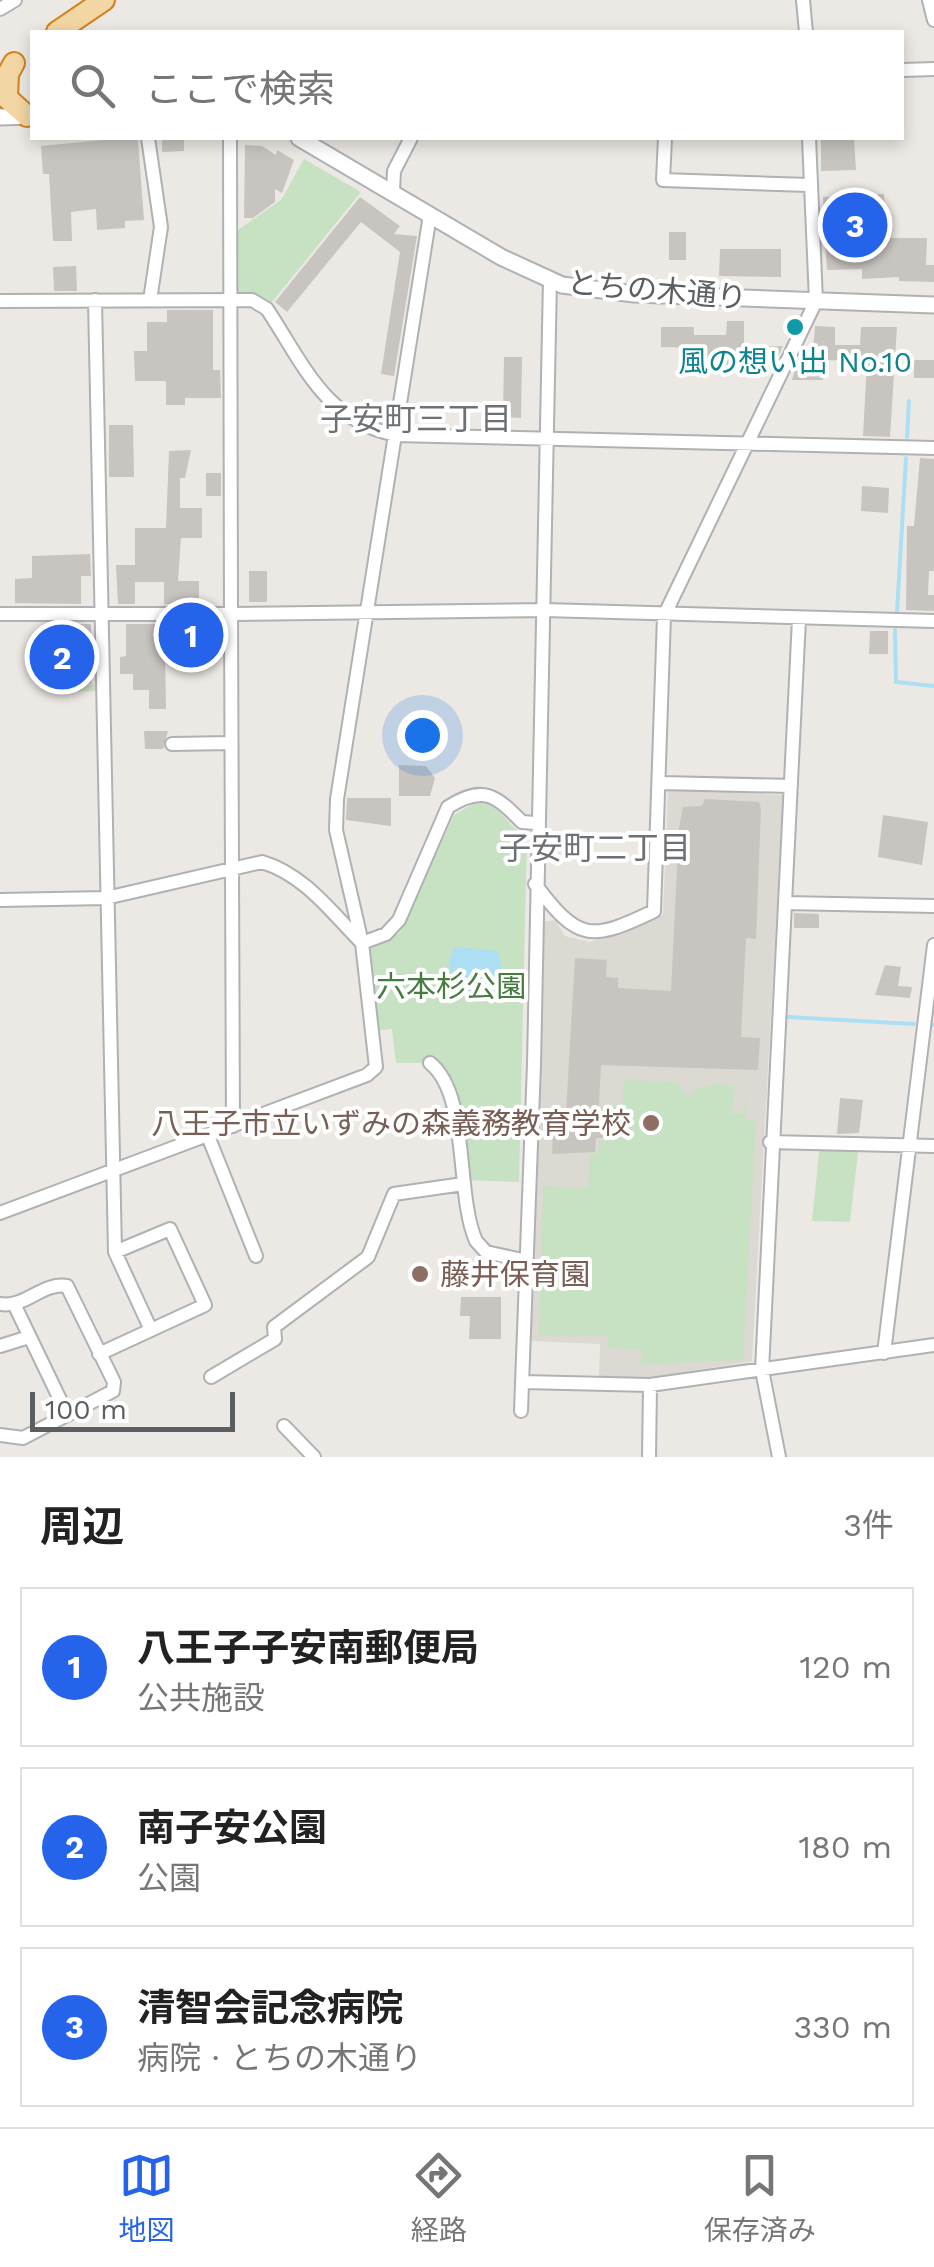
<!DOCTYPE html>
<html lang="ja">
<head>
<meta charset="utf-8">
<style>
	:root { --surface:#fff; --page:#f2f2f2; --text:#222; --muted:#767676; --line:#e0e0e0; --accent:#2563eb }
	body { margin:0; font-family:"Work Sans","Noto Sans JP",sans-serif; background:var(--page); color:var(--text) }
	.scale { position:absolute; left:30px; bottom:25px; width:205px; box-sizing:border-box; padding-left:10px; border:5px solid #5c5f62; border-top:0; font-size:28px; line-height:35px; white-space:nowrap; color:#5c5f62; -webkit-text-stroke:8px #fff; paint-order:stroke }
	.you { position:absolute; left:422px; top:735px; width:35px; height:35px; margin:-25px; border:8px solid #fff; border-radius:50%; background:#1a73e8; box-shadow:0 0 0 15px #1a73e833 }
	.badge { display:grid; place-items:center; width:65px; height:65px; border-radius:50%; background:var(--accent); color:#fff; font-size:32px; font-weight:700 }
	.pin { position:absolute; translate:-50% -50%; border:5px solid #fff; box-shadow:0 2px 10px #0006 }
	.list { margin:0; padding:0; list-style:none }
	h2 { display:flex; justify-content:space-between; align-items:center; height:130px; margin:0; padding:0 40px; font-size:42px }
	h2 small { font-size:32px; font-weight:400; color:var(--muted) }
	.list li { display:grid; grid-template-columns:65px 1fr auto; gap:30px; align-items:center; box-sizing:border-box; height:160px; margin:0 20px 20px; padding:0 20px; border:2px solid var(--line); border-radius:0px }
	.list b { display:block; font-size:38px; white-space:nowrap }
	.list p { margin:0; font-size:32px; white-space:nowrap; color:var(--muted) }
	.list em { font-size:32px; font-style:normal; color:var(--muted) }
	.icon { flex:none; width:55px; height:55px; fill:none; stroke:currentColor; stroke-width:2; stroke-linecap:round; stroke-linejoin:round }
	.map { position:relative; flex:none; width:934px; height:1457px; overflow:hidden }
	.search { position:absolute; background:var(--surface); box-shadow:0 5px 15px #0003; left:30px; right:30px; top:30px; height:110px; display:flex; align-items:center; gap:25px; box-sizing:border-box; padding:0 35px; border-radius:0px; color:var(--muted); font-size:38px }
	.sheet { height:670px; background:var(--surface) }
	nav { display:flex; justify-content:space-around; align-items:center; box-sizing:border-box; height:140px; border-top:2px solid var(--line); background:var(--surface); font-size:28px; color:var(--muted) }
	nav a { display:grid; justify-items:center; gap:5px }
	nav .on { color:var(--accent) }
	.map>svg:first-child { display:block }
	.education { fill:#dcd8d2 }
	.green { fill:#c7e1c3 }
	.water { fill:#acdef4 }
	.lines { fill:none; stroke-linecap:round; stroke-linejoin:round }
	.stream { stroke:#acdef4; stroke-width:4 }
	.building { fill:#c8c4c0 }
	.minor-casing { stroke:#afb1b4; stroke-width:16 }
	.tertiary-casing { stroke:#afb1b4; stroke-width:19 }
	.trunk-casing { stroke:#d3821d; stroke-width:24 }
	.minor { stroke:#fff; stroke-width:12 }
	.tertiary { stroke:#fff; stroke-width:15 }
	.trunk { stroke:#f2d6a4; stroke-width:20 }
	.culture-dot { fill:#0f9aa8; stroke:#fff; stroke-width:4 }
	.education-dot { fill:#8d6e63; stroke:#fff; stroke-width:4 }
	.labels { text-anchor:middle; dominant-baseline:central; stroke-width:8; stroke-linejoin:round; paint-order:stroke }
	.street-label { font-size:30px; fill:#5c5f62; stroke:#fff }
	.culture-label { font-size:30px; fill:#0d838f; stroke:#fff }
	.park-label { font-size:30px; fill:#447d3f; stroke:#fff }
	.education-label { font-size:30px; fill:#785e54; stroke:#fff; text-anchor:end }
	.neighbourhood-label { font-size:32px; fill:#6d7174; stroke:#fff }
</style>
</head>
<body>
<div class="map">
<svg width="934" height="1457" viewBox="0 0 934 1457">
	<rect width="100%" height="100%" fill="#ece9e4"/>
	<path class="education" d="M668,789L783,795L752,1361L649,1378L599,1377L600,1344L530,1341L542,922L555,920L565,936L590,942L663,915Z"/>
	<path class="green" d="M304,159L361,192L268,307L233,291L235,232L281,200Z
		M49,621H68V628L74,629L75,685H98V691L50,692Z
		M476,802C505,804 505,827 527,837L519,1182L463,1180L451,1098L430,1063H396L392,1029L372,1031L362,946L400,933L454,815Z
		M624,1080L678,1082L686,1096H691L692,1090L716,1084L735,1086L732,1114H743L747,1090L746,1119L756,1122L743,1360L642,1364L641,1350L608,1348L607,1335L539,1336L543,1186L588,1188L590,1154H598L599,1142H606L602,1105L622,1106Z
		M820,1143L859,1144L850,1222L812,1221Z"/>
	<path class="water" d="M455,947L498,951L501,965L496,990L454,994L449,960Z"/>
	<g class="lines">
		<path class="stream" d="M907,437L909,401
			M897,612L906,458
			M895,630L896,682L934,686
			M788,1017L914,1024
			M932,1025H934"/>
	</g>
	<path class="building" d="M162,138H184V151L162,152Z
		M821,138H854L856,170L821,171Z
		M113,139L138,140L144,220L125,221V228L97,230L96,209L71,212L72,241H53L49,174H43L41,146Z
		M245,145L262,146L276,155L277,150L294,160L282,193L275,189V202L253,218H244Z
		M884,194L886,238H927L926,265H934V282L899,281V277L862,279V269L827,270L823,197Z
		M360,197L400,226L394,234L417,236L394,376L381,374L400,252L361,222L287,312L275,302Z
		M669,232H686V260H669Z
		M720,249H781V277L719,276Z
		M76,266L77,291H54L53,267Z
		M167,310H213V370H220L221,398H185V405H166V381H135L134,351H147V322H167Z
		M727,321H744V347L783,346L771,371L704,367L705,348L661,347V327H694V335H726Z
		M815,326L835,327V345H860L861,327H897L890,437L863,436L867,361L822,360L823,380H792L797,364H812Z
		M504,357H522L521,418L503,417Z
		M914,360H934V378H914Z
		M109,425H133L134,477H109Z
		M191,450L185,478H180V508H202V538H181L178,581H199V604H164V582H135V604H118L116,565H135V528H166L169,451Z
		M920,458L934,459V571H929L928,595H934V611L906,610L907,526H914Z
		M206,473H221V496H206Z
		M862,486L889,488L888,513L861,511Z
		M90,554L91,576H81V604L15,603V579L32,578V556Z
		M249,571H267V602H249Z
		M76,624H91V684H76Z
		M126,624H221V634H196V649L165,652L166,709H149V690H133V674H120V657L126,656Z
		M870,631H888V654H869Z
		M144,731H168L163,749H145Z
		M399,765L426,766L435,778L430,796H399Z
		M347,798H391V826L346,820Z
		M705,799L759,802L761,809L756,939L746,938L741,1037L760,1038L758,1070L601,1065L598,1124H604V1138H596L595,1152L552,1154L553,1129L565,1130L575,958L607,960L606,977L618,978V988L671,991L679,828L683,807L702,806Z
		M883,815L928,822L922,865L878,857Z
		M794,913L819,914V928H794Z
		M885,965L901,967L898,986L912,987L910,998L875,995Z
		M840,1098L863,1100L859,1133L837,1134Z
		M461,1297H501V1339H469L470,1316H460Z"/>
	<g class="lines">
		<defs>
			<path id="minor" d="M803,0L806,32
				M929,0L934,20
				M0,9L15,0
				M902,70L934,69
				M148,138L161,227L150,300
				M665,138L663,180L809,185
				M393,191L394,171L411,138
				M95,300L115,1252L151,1330
				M0,301L252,300L267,309C304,365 325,421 396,435L934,448
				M0,614H231L230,138
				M172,744L231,743
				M661,783L791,786
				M535,884C578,941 590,942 654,911L664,616L816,301L809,138
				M0,900L106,898L262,862C305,875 331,912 362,943L386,934L399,920L448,807C484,784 496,796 522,822L536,823
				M785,903L934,906
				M430,1063C470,1095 455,1193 476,1241L486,1252L527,1261
				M233,1126L231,614L545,610L934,621
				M208,1136L256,1256
				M770,1142L934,1146
				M0,1213L367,1075L376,1067L362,943L336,830L337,799L430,215
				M0,1304C26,1308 42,1282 67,1286L114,1382L113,1391L23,1438L0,1435
				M15,1306L67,1414
				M0,1346L29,1337
				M884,1353L934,945
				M99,1354L205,1305L170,1229L115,1252
				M211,1377L275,1339L274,1327L368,1257L394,1194L463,1184
				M523,1382L650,1385L934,1345
				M521,1411L534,1064L550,280
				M284,1426L314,1457
				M649,1457L650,1385
				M779,1457L762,1370L799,619"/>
			<path id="tertiary" d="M0,117L31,116
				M299,138L501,257L562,285L634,294L934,305"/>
			<path id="trunk" d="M57,32L104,0
				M14,63L8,74L7,98L27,116"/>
		</defs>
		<use href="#minor" class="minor-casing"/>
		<use href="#tertiary" class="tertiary-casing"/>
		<use href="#trunk" class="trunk-casing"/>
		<use href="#minor" class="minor"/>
		<use href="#tertiary" class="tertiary"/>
		<use href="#trunk" class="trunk"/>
	</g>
	<circle class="culture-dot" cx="795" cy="327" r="10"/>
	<g class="education-dot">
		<circle cx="651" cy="1123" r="10"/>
		<circle cx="420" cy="1274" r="10"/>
	</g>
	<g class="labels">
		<g class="street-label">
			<text transform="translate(657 290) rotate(5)">とちの木通り</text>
		</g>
		<g class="culture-label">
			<text x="795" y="361">風の想い出 No.10</text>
		</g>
		<g class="park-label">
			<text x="451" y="986">六本杉公園</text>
		</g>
		<g class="education-label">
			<text x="631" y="1123">八王子市立いずみの森義務教育学校</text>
			<text x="440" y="1274" text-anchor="start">藤井保育園</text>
		</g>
		<g class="neighbourhood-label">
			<text x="416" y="419">子安町三丁目</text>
			<text x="595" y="848">子安町二丁目</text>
		</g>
	</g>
</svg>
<div class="scale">100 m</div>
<div class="you"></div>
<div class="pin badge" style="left:191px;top:635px">1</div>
<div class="pin badge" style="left:62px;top:657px">2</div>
<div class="pin badge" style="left:855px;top:225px">3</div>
<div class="search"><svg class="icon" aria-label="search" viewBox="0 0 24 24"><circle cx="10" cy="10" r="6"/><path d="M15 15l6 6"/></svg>ここで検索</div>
</div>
<section class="sheet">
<h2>周辺<small>3件</small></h2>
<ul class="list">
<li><span class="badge">1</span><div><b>八王子子安南郵便局</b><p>公共施設</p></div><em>120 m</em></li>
<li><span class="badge">2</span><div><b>南子安公園</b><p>公園</p></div><em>180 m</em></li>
<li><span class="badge">3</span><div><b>清智会記念病院</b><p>病院 · とちの木通り</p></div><em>330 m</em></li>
</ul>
</section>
<nav>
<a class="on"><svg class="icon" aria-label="map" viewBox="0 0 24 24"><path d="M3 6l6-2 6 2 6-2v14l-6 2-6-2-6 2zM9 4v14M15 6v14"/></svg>地図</a>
<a><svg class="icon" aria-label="directions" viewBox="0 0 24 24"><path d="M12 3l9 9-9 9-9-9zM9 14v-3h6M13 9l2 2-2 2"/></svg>経路</a>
<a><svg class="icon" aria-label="saved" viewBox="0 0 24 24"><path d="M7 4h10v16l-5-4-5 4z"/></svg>保存済み</a>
</nav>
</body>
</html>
